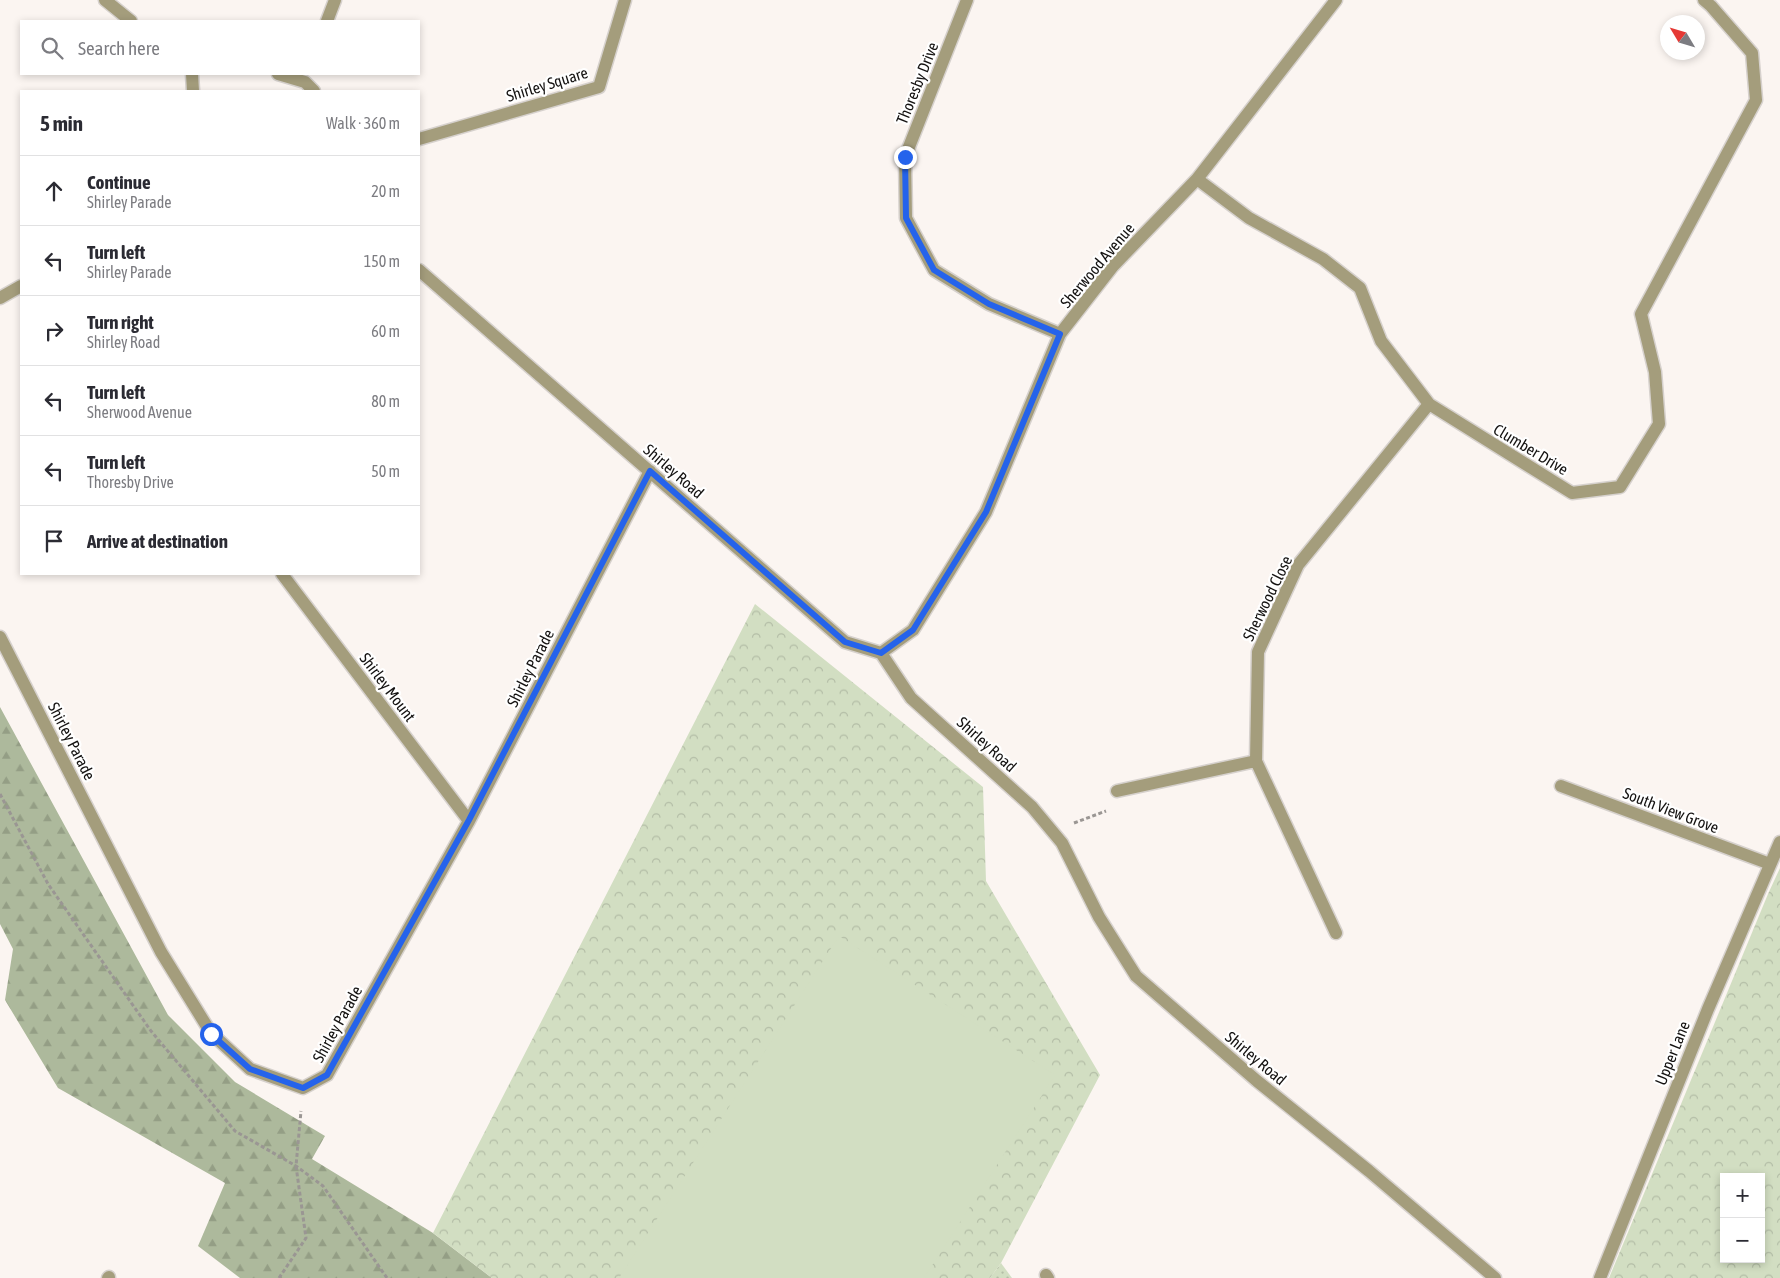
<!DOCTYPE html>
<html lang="en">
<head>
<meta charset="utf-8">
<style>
	:root { --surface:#fff; --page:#f2f2f3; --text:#2b2b33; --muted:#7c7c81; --line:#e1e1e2 }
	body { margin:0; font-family:"Asap Condensed",sans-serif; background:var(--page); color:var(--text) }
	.controls { position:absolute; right:15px; bottom:15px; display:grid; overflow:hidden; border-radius:0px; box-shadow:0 2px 8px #0003 }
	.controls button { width:45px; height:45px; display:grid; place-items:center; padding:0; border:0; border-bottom:1px solid var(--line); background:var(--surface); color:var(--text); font:25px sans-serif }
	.compass { position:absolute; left:1660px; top:15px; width:45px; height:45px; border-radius:50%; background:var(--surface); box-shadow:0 2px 8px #0003; rotate:308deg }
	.stop { position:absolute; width:15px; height:15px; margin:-11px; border:4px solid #2563eb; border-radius:50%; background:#fff }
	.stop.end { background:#2563eb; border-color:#fff; box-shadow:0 1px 5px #0008 }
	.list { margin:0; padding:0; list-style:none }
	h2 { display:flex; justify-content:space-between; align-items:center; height:65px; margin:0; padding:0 20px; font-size:21px }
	h2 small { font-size:16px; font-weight:400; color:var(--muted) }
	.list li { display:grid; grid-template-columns:32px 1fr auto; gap:15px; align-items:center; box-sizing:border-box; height:70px; padding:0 20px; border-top:1px solid var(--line) }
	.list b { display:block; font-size:19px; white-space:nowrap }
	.list p { margin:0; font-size:16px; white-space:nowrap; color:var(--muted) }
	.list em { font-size:16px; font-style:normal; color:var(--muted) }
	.icon { flex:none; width:28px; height:28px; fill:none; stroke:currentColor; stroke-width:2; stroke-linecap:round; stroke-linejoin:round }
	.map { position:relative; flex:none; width:1780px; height:1278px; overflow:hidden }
	.search { position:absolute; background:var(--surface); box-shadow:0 2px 8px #0003; left:20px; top:20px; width:400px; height:55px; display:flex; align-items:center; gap:12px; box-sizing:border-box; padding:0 18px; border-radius:0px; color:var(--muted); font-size:19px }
	.panel { position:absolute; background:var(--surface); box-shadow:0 2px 8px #0003; left:20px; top:90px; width:400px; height:485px; border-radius:0px }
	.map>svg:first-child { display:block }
	.grass { fill:url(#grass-dots) }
	.forest { fill:url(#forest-firs) }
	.park { fill:url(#park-crowns); fill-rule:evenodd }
	.pitch { fill:#d2dec2 }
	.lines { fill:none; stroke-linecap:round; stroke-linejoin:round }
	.minor-casing { stroke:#d6d1cd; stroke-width:15 }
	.path { stroke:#9a9693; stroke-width:3; stroke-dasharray:4 2.5; stroke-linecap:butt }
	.minor { stroke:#a49d7c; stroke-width:12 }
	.route { stroke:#2563eb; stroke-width:6 }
	.labels { text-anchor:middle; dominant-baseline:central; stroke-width:4.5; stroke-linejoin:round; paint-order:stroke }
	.street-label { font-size:16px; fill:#141211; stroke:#fff }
</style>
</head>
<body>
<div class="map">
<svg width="1780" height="1278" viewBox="0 0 1780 1278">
	<defs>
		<pattern id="grass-dots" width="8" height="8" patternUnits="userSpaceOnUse" patternTransform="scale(1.25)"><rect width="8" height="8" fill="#d2dec2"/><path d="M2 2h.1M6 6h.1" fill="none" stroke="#b3bda6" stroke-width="1.8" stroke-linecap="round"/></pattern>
		<pattern id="forest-firs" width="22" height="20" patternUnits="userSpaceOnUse" patternTransform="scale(1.25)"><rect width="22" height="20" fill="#adb99c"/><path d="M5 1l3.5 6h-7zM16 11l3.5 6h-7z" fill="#949e85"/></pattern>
		<pattern id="park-crowns" width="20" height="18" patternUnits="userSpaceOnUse" patternTransform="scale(1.25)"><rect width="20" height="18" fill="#d2dec2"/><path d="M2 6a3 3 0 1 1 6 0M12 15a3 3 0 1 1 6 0" fill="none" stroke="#b3bda6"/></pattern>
	</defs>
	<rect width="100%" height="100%" fill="#fbf5f1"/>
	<path class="grass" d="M1001,1263L1012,1278H990Z"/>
	<path class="forest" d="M0,707L168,1015L235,1082L325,1136L312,1159L433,1233L492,1278H240L198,1246L225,1183L58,1088L5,1000L13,949L0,924Z"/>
	<path class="park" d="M755,604L983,787L986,881L1100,1075L1001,1263L990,1278H492L433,1233Z
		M1780,868V1278H1609L1768,894ZM1724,1177H1761V1259H1724Z"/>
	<path class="pitch" d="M839,936L1055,1075L924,1278H619Z"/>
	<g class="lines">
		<defs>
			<path id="minor" d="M105,0L131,21
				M967,0L905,157L906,218L934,270L989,304L1060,334
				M327,21L335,0
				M192,74L193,91
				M278,74L305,82L314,91
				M419,139L599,87L625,0
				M1197,179L1249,218L1323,259L1360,288L1381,341L1429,404L1572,493L1620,487L1659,424L1655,372L1641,314L1756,100L1752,53L1711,6L1704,0
				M419,270L845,642L881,653L911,698L1032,807L1062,843L1099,917L1136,976L1257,1081L1369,1171L1495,1278
				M0,298L21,286
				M282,574L469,821
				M0,637L161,952L211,1033L250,1069L303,1088L327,1075L469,821L650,471
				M881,653L913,630L986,512L1060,334L1113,266L1197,179L1336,0
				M1256,761L1336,933
				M1561,786L1770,864
				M1117,791L1256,761L1258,652L1298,565L1429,404
				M1046,1275L1048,1278
				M108,1278L109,1277
				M1600,1278L1708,1009L1780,842"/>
		</defs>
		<use href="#minor" class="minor-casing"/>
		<path class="path" d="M0,794L48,884L151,1031L235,1131L296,1166L323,1186L387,1278
			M1074,823L1106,811
			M279,1278L306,1238L296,1166L301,1111"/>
		<use href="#minor" class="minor"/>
	</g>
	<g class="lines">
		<path class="route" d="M211,1034L250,1069L303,1088L327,1075L469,820L650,471L845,642L881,653L913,630L986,512L1060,334L989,304L934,270L906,218L905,157"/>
	</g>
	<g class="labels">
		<g class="street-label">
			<text transform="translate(917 83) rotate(-68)">Thoresby Drive</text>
			<text transform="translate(547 84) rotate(-17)">Shirley Square</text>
			<text transform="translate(1097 265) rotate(-50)">Sherwood Avenue</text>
			<text transform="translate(1531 449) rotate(31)">Clumber Drive</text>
			<text transform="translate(674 471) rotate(41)">Shirley Road</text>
			<text transform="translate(1267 598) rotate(-64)">Sherwood Close</text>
			<text transform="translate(530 668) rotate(-63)">Shirley Parade</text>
			<text transform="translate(388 687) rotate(53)">Shirley Mount</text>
			<text transform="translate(72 741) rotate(63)">Shirley Parade</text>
			<text transform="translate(987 744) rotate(42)">Shirley Road</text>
			<text transform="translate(1671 810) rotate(21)">South View Grove</text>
			<text transform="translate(337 1024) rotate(-61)">Shirley Parade</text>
			<text transform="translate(1672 1053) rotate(-68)">Upper Lane</text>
			<text transform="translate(1256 1058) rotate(40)">Shirley Road</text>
		</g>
	</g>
</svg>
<div class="controls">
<button>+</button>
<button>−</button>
</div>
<svg class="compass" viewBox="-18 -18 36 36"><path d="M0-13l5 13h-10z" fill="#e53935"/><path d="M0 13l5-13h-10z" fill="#7c7c81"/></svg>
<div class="stop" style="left:211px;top:1034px"></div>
<div class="stop end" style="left:905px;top:157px"></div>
<div class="search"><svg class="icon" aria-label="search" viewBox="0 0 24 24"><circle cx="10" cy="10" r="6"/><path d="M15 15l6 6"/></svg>Search here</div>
<section class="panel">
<h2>5 min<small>Walk · 360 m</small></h2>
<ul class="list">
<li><svg class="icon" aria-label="ahead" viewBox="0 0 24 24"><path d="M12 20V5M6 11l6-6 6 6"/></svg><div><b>Continue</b><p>Shirley Parade</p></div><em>20 m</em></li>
<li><svg class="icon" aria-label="left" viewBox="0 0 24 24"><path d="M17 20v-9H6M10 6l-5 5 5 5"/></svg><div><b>Turn left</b><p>Shirley Parade</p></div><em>150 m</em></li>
<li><svg class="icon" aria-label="right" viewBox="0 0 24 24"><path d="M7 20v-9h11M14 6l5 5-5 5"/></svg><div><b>Turn right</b><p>Shirley Road</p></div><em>60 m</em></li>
<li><svg class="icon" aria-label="left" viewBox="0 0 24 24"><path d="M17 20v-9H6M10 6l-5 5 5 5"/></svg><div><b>Turn left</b><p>Sherwood Avenue</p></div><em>80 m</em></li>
<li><svg class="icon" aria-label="left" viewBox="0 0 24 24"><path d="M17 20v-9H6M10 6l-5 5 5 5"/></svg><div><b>Turn left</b><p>Thoresby Drive</p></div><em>50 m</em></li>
<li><svg class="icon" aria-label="arrive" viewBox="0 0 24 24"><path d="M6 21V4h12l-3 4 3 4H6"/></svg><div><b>Arrive at destination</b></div></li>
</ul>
</section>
</div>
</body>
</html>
